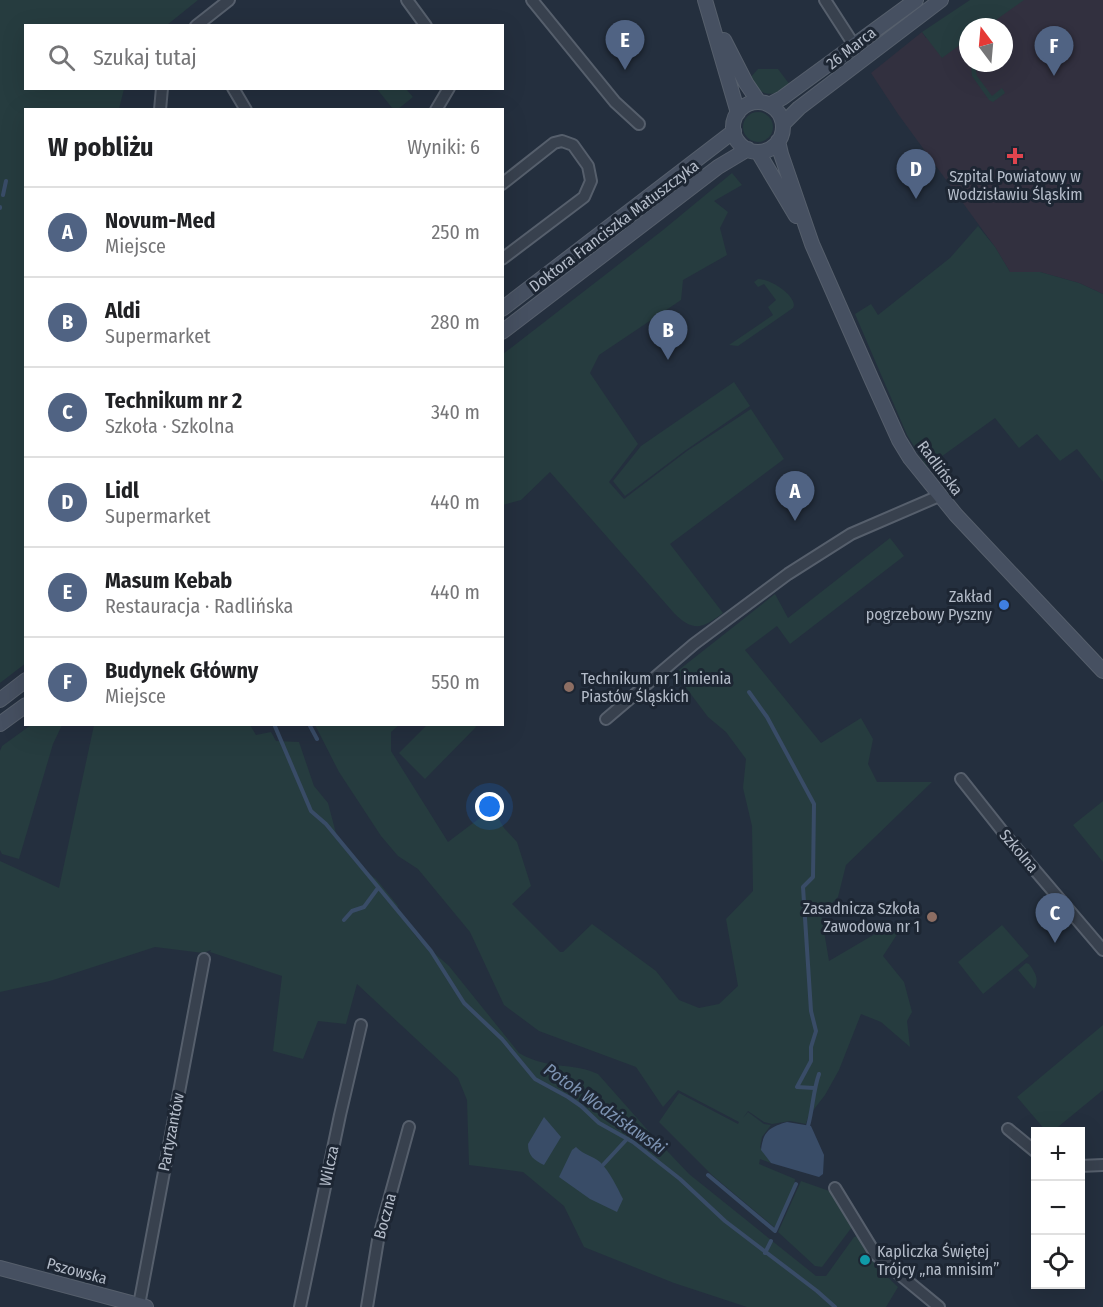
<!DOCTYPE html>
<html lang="pl">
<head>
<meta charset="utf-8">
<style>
	:root { --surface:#fff; --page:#f2f2f2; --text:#202124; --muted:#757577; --line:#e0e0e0; --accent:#506383 }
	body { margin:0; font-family:"Fira Sans Condensed",sans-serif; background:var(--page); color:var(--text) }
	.controls { position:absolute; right:18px; bottom:18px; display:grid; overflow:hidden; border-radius:0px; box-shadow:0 6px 24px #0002 }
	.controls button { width:54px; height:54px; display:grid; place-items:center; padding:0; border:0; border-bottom:2px solid var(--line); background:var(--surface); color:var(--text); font:30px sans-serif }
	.compass { position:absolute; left:959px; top:18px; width:54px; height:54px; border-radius:50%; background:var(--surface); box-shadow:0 6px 24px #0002; rotate:344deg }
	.you { position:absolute; left:490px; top:807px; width:21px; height:21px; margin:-15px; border:4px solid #fff; border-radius:50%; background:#1a73e8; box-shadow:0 0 0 9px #1a73e833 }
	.badge { display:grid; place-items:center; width:39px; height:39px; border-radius:50%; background:var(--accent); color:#fff; font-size:20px; font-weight:700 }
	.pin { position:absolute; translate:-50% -50px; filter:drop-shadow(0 2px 3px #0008) }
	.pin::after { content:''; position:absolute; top:32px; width:21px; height:18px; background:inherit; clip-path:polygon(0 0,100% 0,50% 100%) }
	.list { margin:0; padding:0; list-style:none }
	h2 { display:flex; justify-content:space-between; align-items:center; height:78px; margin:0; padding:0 24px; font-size:26px }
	h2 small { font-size:20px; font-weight:400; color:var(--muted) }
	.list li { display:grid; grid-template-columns:39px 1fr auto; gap:18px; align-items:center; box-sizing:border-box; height:90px; padding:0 24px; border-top:2px solid var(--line) }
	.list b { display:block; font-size:22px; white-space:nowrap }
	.list p { margin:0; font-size:20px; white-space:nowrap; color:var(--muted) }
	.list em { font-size:20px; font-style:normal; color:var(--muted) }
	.icon { flex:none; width:33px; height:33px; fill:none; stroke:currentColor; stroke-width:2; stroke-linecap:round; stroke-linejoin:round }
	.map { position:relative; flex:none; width:1103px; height:1307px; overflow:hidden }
	.search { position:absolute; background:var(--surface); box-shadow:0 6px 24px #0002; left:24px; top:24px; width:480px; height:66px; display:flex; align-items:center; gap:15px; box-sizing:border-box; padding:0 21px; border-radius:0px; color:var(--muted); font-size:22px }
	.panel { position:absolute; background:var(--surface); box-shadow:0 6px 24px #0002; left:24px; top:108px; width:480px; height:618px; border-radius:0px }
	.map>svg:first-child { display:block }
	.medical { fill:#32303f; fill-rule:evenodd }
	.green { fill:#263c3f }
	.water { fill:#394c67 }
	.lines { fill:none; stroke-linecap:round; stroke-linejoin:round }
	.stream { stroke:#394c67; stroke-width:4 }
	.street-casing { stroke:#565f6c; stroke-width:14 }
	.secondary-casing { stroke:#565f6c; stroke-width:16 }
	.street { stroke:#38414e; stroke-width:10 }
	.secondary { stroke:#465061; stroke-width:14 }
	.health-dot { fill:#e0444e; stroke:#1d2633; stroke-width:2 }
	.shop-dot { fill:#3f7fe0; stroke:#1d2633; stroke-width:2 }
	.education-dot { fill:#8d6e63; stroke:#1d2633; stroke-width:2 }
	.culture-dot { fill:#0f9aa8; stroke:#1d2633; stroke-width:2 }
	.labels { text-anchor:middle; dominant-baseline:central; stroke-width:6; stroke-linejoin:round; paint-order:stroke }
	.street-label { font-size:16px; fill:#b4bcc9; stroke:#1d2633 }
	.poi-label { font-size:16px; fill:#b4bcc9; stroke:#1d2633; text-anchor:end }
	.water-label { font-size:18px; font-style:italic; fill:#7c92b1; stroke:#1d2633 }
</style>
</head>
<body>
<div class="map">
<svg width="1103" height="1307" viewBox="0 0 1103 1307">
	<rect width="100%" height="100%" fill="#242f3e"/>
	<path class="medical" d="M995,0H1103V294L1079,283L1040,272H1010L995,247L898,114L871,73L922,32L926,38ZM968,27H1004V63H968Z"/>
	<path class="green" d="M0,0H198L167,25L26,26V88L124,89L119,109L26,110V663L0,683Z
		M970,0H1024L986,27H968V39L942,58L922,32Z
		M971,65L975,66L977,76L992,96L1002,88L1005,93L993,102L989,100L972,76Z
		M758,69H778L790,85C772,98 762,97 749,79Z
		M377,89H406L413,97L398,109H393Z
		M743 127a15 15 0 1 1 30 0a15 15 0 1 1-30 0Z
		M732,173L742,185L714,201L728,212L720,228L727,255L683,280L681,300L599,355L590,373L638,444L609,482L624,499L687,451L751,409L784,459L670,544L723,613C702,629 693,632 674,613L550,472L521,500L503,505V354L663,230Z
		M978,226L995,247L1010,272H1040L1079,283L1103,294V482L1077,449L1060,461L1037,434L1019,448L995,418L927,467L907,435L855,314L871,304L878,315L950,258Z
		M758,279C770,279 793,293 794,305L793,308L738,346L729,345L773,315L768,307L776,300L764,284L758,287L754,282Z
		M734,382L750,406L686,450L625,496L613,481L641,446Z
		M890,538L904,556L790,644L777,626L745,650L821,743L861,718L873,739L868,764L877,782H932L846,865L838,897L821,914L829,961L875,934L911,920L896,936L883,956L904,982L912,1012L907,1021L910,1047L881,1022L861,1014L839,1070L825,1095L808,1117L806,1124L790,1121L772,1124L764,1122L748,1111L743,1118L748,1112L764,1124L771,1125L762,1137L760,1147L771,1163L760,1159L759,1164L795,1179L794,1188L775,1228L713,1176L659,1122L679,1093L738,1124L739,1122L678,1090L663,1107L636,1067L539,1031L504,1005L470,932L418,869L398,856L381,836L339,772L315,725H399L391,732V751L448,842L493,808L504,828L517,842L531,886L512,904L560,952H563L592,924L656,971L679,1000L699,1008L719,1004L738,986L726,919L753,891L752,826L743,788L746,759L726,732L708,717L675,673L775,594L788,618Z
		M474,724L476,727L425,779L399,753L427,725Z
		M31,725H62L53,744L19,859L2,854L0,850V751L2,746Z
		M94,725H250L256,735L271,732L276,741L299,742L314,786L328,803L338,841L358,865L376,879L398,906L396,910L418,939L449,966L519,1053C548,1070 572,1062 598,1074L652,1135L689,1174L816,1276H826L854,1237L859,1236L871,1256L878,1262L876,1266L898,1287L886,1307H747L674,1283L584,1247L564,1206L523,1172L469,1165L467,1100L458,1078L357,984L346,1024L318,1021L303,1059L273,1051L282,976L210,952L211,950L203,953L155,947L50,981L0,992V861L59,888Z
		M1103,801V862L1073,825Z
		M1002,925L1029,956L983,994L958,962Z
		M1026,963L1029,964C1035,972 1040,980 1034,989L1018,970Z
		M1103,1025V1090L1053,1131H1046L1017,1097Z
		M801,1181L835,1193L852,1227L822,1267L815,1266L778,1232Z"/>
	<path class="water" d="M544,1117L561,1137L544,1165C534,1160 528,1156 528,1144Z
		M787,1122L811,1126L824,1155L823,1174L819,1177L771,1163L761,1150C763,1131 770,1127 787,1122Z
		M576,1147C584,1155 593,1156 600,1162C610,1172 617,1187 623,1199L617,1212L590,1199L559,1177L572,1150Z"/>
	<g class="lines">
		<path class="stream" d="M3,195L6,181
			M0,208V207
			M749,692L767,717L814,804L813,877L803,887L811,1011L816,1031L811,1047V1061L797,1087L814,1088
			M274,724L311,811L326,824L431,951L464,1003L502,1039L535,1079L568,1097L581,1106L599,1123L633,1142L680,1179L725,1221L817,1291L835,1307
			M309,724L317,739
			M344,920L352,911L364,907L378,888
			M808,1126C813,1108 813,1091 819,1074
			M602,1166L627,1139
			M708,1175L775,1231L796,1184
			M765,1253L771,1241"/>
		<defs>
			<path id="street" d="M407,0L426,26
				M532,0L615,102L639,124
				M825,0L854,45
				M196,26L229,0
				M233,88L246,110
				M160,110L162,88
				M436,110L449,88
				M502,184L554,143L562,141L573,145L588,166L591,181L584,197L502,259
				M606,719L694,644L788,574L851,534L939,496
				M961,779L1011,842L1103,950
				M1008,1129L1036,1152
				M1080,1166L1103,1165
				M835,1188L876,1255L939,1307
				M139,1305L204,959
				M300,1307L340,1115L361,1025
				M367,1307L378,1240L409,1127"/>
			<path id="secondary" d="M705,0L738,113
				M724,40L746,83L759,102
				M733 127a25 25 0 1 1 50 0a25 25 0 1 1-50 0Z
				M769,105L782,98L916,0
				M783,124L799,108L941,0
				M778,141L781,154L812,244L871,378L899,440L910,458L956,515L1103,671
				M758,152L796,216
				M502,309L734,131
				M502,332L718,167L748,149
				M0,700L26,680
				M0,724L26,705
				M0,1268L146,1307"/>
		</defs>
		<use href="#street" class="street-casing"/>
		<use href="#secondary" class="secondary-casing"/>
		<use href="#street" class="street"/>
		<use href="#secondary" class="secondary"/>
	</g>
	<path class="health-dot" d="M1012 147h6v6h6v6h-6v6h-6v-6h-6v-6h6z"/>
	<circle class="shop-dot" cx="1004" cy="605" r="6"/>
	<g class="education-dot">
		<circle cx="569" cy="687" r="6"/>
		<circle cx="932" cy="917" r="6"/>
	</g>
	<circle class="culture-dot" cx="865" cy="1260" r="6"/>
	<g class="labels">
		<g class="street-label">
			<text transform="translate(851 48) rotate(-38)">26 Marca</text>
			<text transform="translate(614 226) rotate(-37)">Doktora Franciszka Matuszczyka</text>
			<text transform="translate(940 468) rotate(53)">Radlińska</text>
			<text transform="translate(1019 851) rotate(50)">Szkolna</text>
			<text transform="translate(171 1132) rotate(-79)">Partyzantów</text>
			<text transform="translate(329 1166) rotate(-78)">Wilcza</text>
			<text transform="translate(385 1216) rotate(-75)">Boczna</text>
			<text transform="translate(77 1271) rotate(15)">Pszowska</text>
		</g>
		<g class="poi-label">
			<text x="1015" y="176" text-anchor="middle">Szpital Powiatowy w<tspan x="1015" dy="18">Wodzisławiu Śląskim</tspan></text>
			<text x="992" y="596">Zakład<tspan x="992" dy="18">pogrzebowy Pyszny</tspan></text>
			<text x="581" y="678" text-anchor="start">Technikum nr 1 imienia<tspan x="581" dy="18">Piastów Śląskich</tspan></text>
			<text x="920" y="908">Zasadnicza Szkoła<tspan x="920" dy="18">Zawodowa nr 1</tspan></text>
			<text x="877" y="1251" text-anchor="start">Kapliczka Świętej<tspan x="877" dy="18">Trójcy „na mnisim”</tspan></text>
		</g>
		<g class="water-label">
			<text transform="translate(605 1109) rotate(35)">Potok Wodzisławski</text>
		</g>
	</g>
</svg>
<div class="controls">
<button>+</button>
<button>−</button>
<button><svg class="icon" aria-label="locate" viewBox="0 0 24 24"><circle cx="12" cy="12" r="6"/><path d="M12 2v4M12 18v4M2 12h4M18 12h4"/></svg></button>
</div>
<svg class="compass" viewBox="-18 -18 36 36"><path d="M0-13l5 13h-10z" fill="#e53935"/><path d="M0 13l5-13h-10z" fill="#757577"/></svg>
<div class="you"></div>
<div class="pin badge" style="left:795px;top:521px">A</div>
<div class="pin badge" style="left:668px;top:360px">B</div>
<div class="pin badge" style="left:1055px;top:943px">C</div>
<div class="pin badge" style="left:916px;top:199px">D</div>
<div class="pin badge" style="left:625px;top:70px">E</div>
<div class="pin badge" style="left:1054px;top:76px">F</div>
<div class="search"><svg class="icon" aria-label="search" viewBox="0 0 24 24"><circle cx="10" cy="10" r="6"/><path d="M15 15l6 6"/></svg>Szukaj tutaj</div>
<section class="panel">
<h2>W pobliżu<small>Wyniki: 6</small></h2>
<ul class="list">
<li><span class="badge">A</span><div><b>Novum-Med</b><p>Miejsce</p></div><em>250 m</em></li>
<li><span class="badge">B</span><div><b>Aldi</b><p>Supermarket</p></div><em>280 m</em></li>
<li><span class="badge">C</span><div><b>Technikum nr 2</b><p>Szkoła · Szkolna</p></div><em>340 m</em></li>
<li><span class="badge">D</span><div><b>Lidl</b><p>Supermarket</p></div><em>440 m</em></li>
<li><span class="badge">E</span><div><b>Masum Kebab</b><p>Restauracja · Radlińska</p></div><em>440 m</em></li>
<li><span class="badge">F</span><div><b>Budynek Główny</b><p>Miejsce</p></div><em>550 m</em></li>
</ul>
</section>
</div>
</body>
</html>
